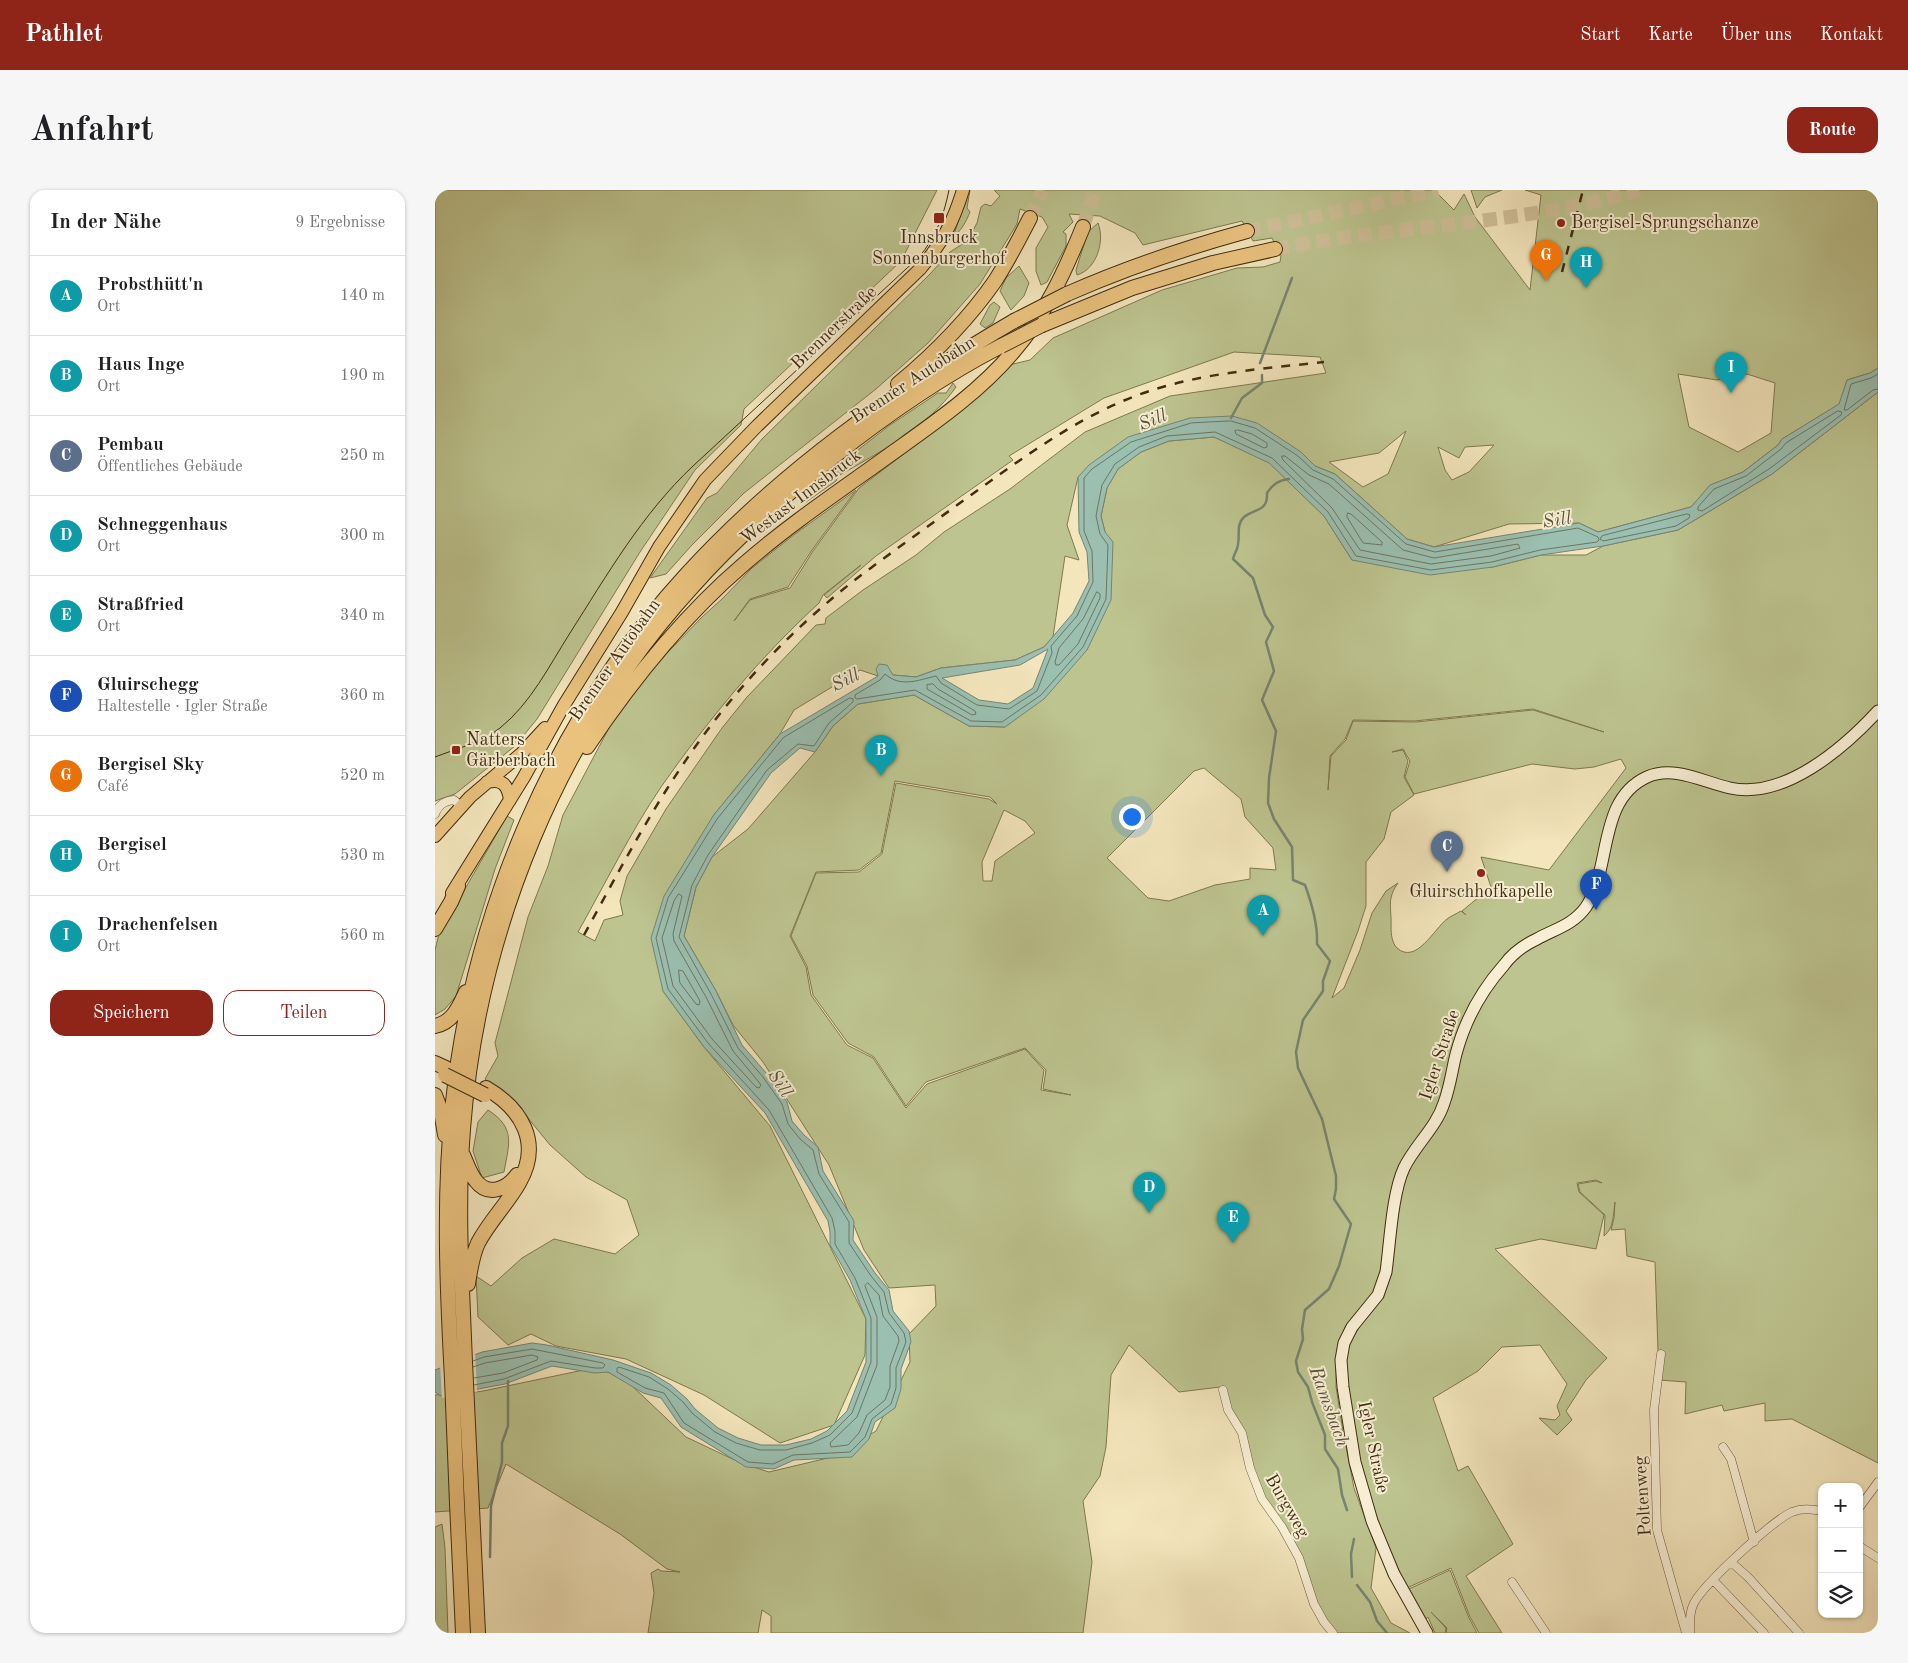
<!DOCTYPE html>
<html lang="de">
<head>
<meta charset="utf-8">
<style>
	:root { --surface:#fff; --page:#f6f6f6; --text:#202124; --muted:#757577; --line:#e0e0e0; --accent:#8f2418 }
	body { margin:0; font-family:"Old Standard TT",serif; background:var(--page); color:var(--text) }
	.controls { position:absolute; right:15px; bottom:15px; display:grid; overflow:hidden; border-radius:10px; box-shadow:0 1px 4px #0004 }
	.controls button { width:45px; height:45px; display:grid; place-items:center; padding:0; border:0; border-bottom:1px solid var(--line); background:var(--surface); color:var(--text); font:25px sans-serif }
	.you { position:absolute; left:696px; top:626px; width:18px; height:18px; margin:-12px; border:4px solid #fff; border-radius:50%; background:#1a73e8; box-shadow:0 0 0 8px #1a73e833 }
	.badge { display:grid; place-items:center; width:32px; height:32px; border-radius:50%; background:var(--accent); color:#fff; font-size:16px; font-weight:700 }
	.pin { position:absolute; translate:-50% -41px; filter:drop-shadow(0 1px 2px #0008) }
	.pin::after { content:''; position:absolute; top:26px; width:18px; height:15px; background:inherit; clip-path:polygon(0 0,100% 0,50% 100%) }
	.list { margin:0; padding:0; list-style:none }
	h2 { display:flex; justify-content:space-between; align-items:center; height:65px; margin:0; padding:0 20px; font-size:21px }
	h2 small { font-size:16px; font-weight:400; color:var(--muted) }
	.list li { display:grid; grid-template-columns:32px 1fr auto; gap:15px; align-items:center; box-sizing:border-box; height:80px; padding:0 20px; border-top:1px solid var(--line) }
	.list b { display:block; font-size:19px; white-space:nowrap }
	.list p { margin:0; font-size:16px; white-space:nowrap; color:var(--muted) }
	.list em { font-size:16px; font-style:normal; color:var(--muted) }
	.actions { display:flex; gap:10px; padding:15px 20px }
	.actions a { flex:1; padding:11px 0; border:1px solid var(--accent); border-radius:15px; text-align:center; font-size:18px; color:var(--accent) }
	.actions .main { background:var(--accent); color:#fff }
	.icon { flex:none; width:28px; height:28px; fill:none; stroke:currentColor; stroke-width:2; stroke-linecap:round; stroke-linejoin:round }
	.map { position:relative; flex:none; width:1443px; height:1443px; overflow:hidden; border-radius:15px }
	header { display:flex; align-items:center; gap:30px; box-sizing:border-box; height:70px; padding:0 25px; background:var(--accent); color:#fff }
	header strong { font-size:24px }
	nav { display:flex; gap:28px; margin-inline-start:auto; font-size:18px }
	.intro { display:flex; align-items:center; justify-content:space-between; box-sizing:border-box; height:120px; padding:0 30px }
	h1 { margin:0; font-size:35px }
	.button { padding:12px 22px; border-radius:15px; background:var(--accent); color:#fff; font-size:18px; font-weight:700 }
	main { display:flex; gap:30px; padding:0 30px }
	aside { flex:1; background:var(--surface); border-radius:15px; box-shadow:0 1px 4px #0004 }
	.map>svg:first-child { display:block }
	.green { fill:#bdc48f; stroke:#7f784f; fill-rule:evenodd }
	.water { fill:#9bbfb1; stroke:#778470; fill-rule:evenodd }
	.pier { fill:#f3e5bc }
	.lines { fill:none; stroke-linecap:round; stroke-linejoin:round }
	.shore { stroke:#6e7660; stroke-width:1 }
	.stream { stroke:#778470; stroke-width:2.5 }
	.motorway-tunnel { stroke:#cfc099; stroke-width:14; stroke-dasharray:14 7; stroke-linecap:butt }
	.minor-casing { stroke:#6e5a3a; stroke-width:9 }
	.secondary-casing { stroke:#412c0f; stroke-width:13 }
	.primary-casing { stroke:#412c0f; stroke-width:14 }
	.motorway-casing { stroke:#412c0f; stroke-width:16 }
	.minor { stroke:#f7eed3; stroke-width:8 }
	.secondary { stroke:#f7eed3; stroke-width:11 }
	.primary { stroke:#eac27e; stroke-width:12 }
	.motorway { stroke:#eac27e; stroke-width:14 }
	.tram { stroke:#412c0f; stroke-width:1 }
	.rail { stroke:#412c0f; stroke-width:2.5; stroke-dasharray:9 9; stroke-linecap:butt }
	.motorway-bridge-casing { stroke:#412c0f; stroke-width:16; stroke-linecap:butt }
	.motorway-bridge { stroke:#eac27e; stroke-width:14 }
	.poi-dot { fill:#8f2418; stroke:#f7eed3; stroke-width:2 }
	.labels { text-anchor:middle; dominant-baseline:central; stroke-width:4; stroke-linejoin:round; paint-order:stroke }
	.poi-label { font-size:18px; fill:#412c0f; stroke:#f7eed3; text-anchor:start }
	.street-label { font-size:18px; fill:#412c0f; stroke:#f7eed3 }
	.water-label { font-size:19px; font-style:italic; fill:#585138; stroke:#f7eed3 }
</style>
</head>
<body>
<header>
<strong>Pathlet</strong>
<nav><a>Start</a><a>Karte</a><a>Über uns</a><a>Kontakt</a></nav>
</header>
<div class="intro"><h1>Anfahrt</h1><a class="button">Route</a></div>
<main>
<aside>
<h2>In der Nähe<small>9 Ergebnisse</small></h2>
<ul class="list">
<li><span class="badge" style="background:#0f9aa8">A</span><div><b>Probsthütt'n</b><p>Ort</p></div><em>140 m</em></li>
<li><span class="badge" style="background:#0f9aa8">B</span><div><b>Haus Inge</b><p>Ort</p></div><em>190 m</em></li>
<li><span class="badge" style="background:#5c6f8a">C</span><div><b>Pembau</b><p>Öffentliches Gebäude</p></div><em>250 m</em></li>
<li><span class="badge" style="background:#0f9aa8">D</span><div><b>Schneggenhaus</b><p>Ort</p></div><em>300 m</em></li>
<li><span class="badge" style="background:#0f9aa8">E</span><div><b>Straßfried</b><p>Ort</p></div><em>340 m</em></li>
<li><span class="badge" style="background:#1a4fb4">F</span><div><b>Gluirschegg</b><p>Haltestelle · Igler Straße</p></div><em>360 m</em></li>
<li><span class="badge" style="background:#e8710a">G</span><div><b>Bergisel Sky</b><p>Café</p></div><em>520 m</em></li>
<li><span class="badge" style="background:#0f9aa8">H</span><div><b>Bergisel</b><p>Ort</p></div><em>530 m</em></li>
<li><span class="badge" style="background:#0f9aa8">I</span><div><b>Drachenfelsen</b><p>Ort</p></div><em>560 m</em></li>
</ul>
<div class="actions"><a class="main">Speichern</a><a>Teilen</a></div>
</aside>
<div class="map">
<svg width="1443" height="1443" viewBox="0 0 1443 1443">
	<rect width="100%" height="100%" fill="#f3e5bc"/>
	<filter id="stains"><feTurbulence type="fractalNoise" baseFrequency=".004" numOctaves="4"/><feColorMatrix values="0 0 0 0 .2 0 0 0 0 .09 0 0 0 0 .02 0 0 0 .5 -.17"/></filter>
	<radialGradient id="worn" r=".72"><stop offset=".6" stop-color="#630" stop-opacity="0"/><stop offset="1" stop-color="#630" stop-opacity=".3"/></radialGradient>
	<path class="green" d="M0,0H502L466,71L309,219L306,235L260,280L205,362L102,529L80,556L20,604L0,611Z
		M534,0H535L532,18L535,22C531,32 526,41 518,47Z
		M559,0H999L1019,20L1029,4L1040,27L1095,100L1106,5L1090,0H1443V178L1435,183L1412,190L1405,214L1347,249L1343,255L1308,282L1276,295L1256,317L1163,342L1144,333L1074,334L999,357L972,349L900,284L880,276L866,262L755,228L643,287L632,335L644,370L630,366L618,447L609,457L580,470L506,478L481,487L458,485L443,486L425,480L359,520L345,544L278,626L228,801L269,857L335,936L431,1129L430,1165L399,1235L345,1253L269,1205L191,1169L121,1156L96,1144L73,1155L43,1127L41,1086L56,1096L87,1068L119,1049L180,1064L204,1045L192,1010L151,987L115,955L84,917L50,889L63,866L60,853L93,727L113,676L128,625L175,536L211,485L267,427L287,409L317,378L360,344L421,300L377,360L353,397L315,409L299,431L315,410L355,398L378,361L424,298L528,219L574,175L595,170L618,148L727,100L802,78L828,77L845,72L846,66L837,48L818,51L807,31L708,55L700,43L665,26L634,24L638,32L628,42L631,44V56L612,92L606,95L601,81V58L613,37L607,27L585,19L582,34L545,94L493,153L441,199L309,303L257,355L231,384L215,388L272,308L282,303L327,249L495,84L515,62L532,51L542,33L546,17L550,14L556,16L565,6ZM799,162L885,167L891,183L735,206L650,242L575,299L509,342L481,365L428,400L391,428L390,434L381,435L312,507L287,538L231,619L192,686L185,711L188,725L169,730L160,751L143,742C170,694 195,643 226,597C273,530 324,468 384,413L388,405L426,375L389,405L392,408L441,366L578,270L574,266L669,208ZM1243,184L1282,190L1312,184L1340,193L1336,243L1303,262L1254,237ZM971,241L953,284L928,297L894,272L944,263ZM1059,255L1034,282L1017,290L1010,280L1003,257L1024,268L1030,257Z
		M1036,0H1067L1050,7L1042,18Z
		M663,33C670,51 662,79 642,85L641,80L653,42Z
		M584,76L594,93L589,106L576,120L565,101L571,88Z
		M559,112L565,117L558,133L550,138L545,134L555,115Z
		M518,193L521,197C493,237 445,262 403,286L401,291L371,312L370,310L393,283L455,235L503,203H511Z
		M1443,202V1273L1357,1229L1330,1231V1213L1289,1221L1287,1215L1250,1224L1251,1192L1224,1190L1220,1072L1192,1066L1190,1039L1176,1040L1179,1028L1180,1012C1178,1025 1179,1038 1169,1046L1170,1025L1145,1002L1143,994L1161,991L1167,993L1161,990L1142,993L1144,1002L1169,1025L1161,1059L1106,1049L1060,1059L1172,1168L1151,1190L1131,1221L1137,1230L1122,1245L1104,1228L1120,1230L1125,1225L1122,1216L1132,1194L1105,1155L1067,1157L1043,1181L998,1208L1023,1281L1033,1276L1078,1354L1031,1386L1067,1443H1044L1035,1427L1016,1378L972,1398L941,1330L925,1276L911,1178L913,1156L925,1136L919,1125L910,1137L901,1166V1197L908,1241L919,1298L941,1358L936,1398L956,1433L975,1443H902L893,1435L884,1417L873,1388L829,1310L785,1197L744,1202L694,1155L676,1185L671,1257L665,1286L648,1311L657,1372L648,1443H336V1426L327,1420L323,1443H213L219,1403L216,1383L223,1379L226,1381L245,1382L232,1379L185,1344L71,1274L53,1318L0,1322V1205L27,1204L48,1201L163,1177L194,1193L251,1247L306,1273L334,1282L397,1267L441,1241L475,1172L474,1144L501,1116L500,1095L454,1098L429,1060L394,975L328,872L298,835L281,801L249,746L261,697L277,667L313,639L380,562L398,536L423,514L479,505L534,536L570,537L652,460L670,342L666,326L672,298L683,279L706,262L734,251L779,247L834,272L889,326L917,370L1058,377L1106,365H1151L1168,356L1243,340L1337,284ZM1098,519L1169,542L1098,520L981,532L918,531L911,550L896,566L893,600L895,566L910,549L918,530L979,531ZM968,559L975,571L970,587L979,604L1097,574L1140,579L1159,577L1186,569L1191,578L1114,680L1046,667L1056,697L1027,721L1031,725L1026,721C1021,724 1016,726 1012,729C999,739 981,775 962,758C957,753 956,744 956,737C957,718 951,710 963,693L951,701L937,723L925,760L909,798L897,808L923,741L931,716V672L949,649L956,622L979,605L969,587L973,571L968,560L957,562ZM769,578L806,609L810,627L838,658L841,680L815,678V689L780,695L734,711L713,708L672,668L759,581ZM460,591L555,607L562,614L554,609L461,593L447,664L424,682L381,683L356,746L372,776L378,805L413,853L439,867L471,916L491,892L590,858L611,880L608,899L636,905L606,900L609,880L590,859L492,894L471,918L438,868L412,855L376,805L371,777L355,746L381,682L424,680L446,663ZM569,620L590,631L600,643L560,671L557,691H548L547,672Z
		M72,626L79,630L60,679L21,806L10,819L0,825V760L4,744Z
		M53,920C81,938 74,954 69,982L47,988L38,961L43,932Z
		M7,1334L10,1358L13,1443H0V1337Z
		M1015,1380L1034,1428L1042,1443H1011L1012,1438L996,1422L1011,1438L1010,1443H1000L993,1427L991,1429L974,1399Z"/>
	<path class="water" d="M1443,178V202L1337,284L1243,340L1168,356L1106,365L1058,377L995,385L917,370L889,326L834,273L779,247L734,251L706,262L683,279L672,298L666,326L670,342L678,352L676,410L652,460L609,509L570,537L534,536L479,505L423,514L398,536L380,562L365,558L336,583L277,667L261,697L249,746L281,801L307,855L332,884L352,912L357,931L369,945L383,957L388,981L419,1031L418,1050L440,1083L454,1100L458,1121L474,1141L476,1152L466,1179V1199L460,1218L440,1232L434,1249L417,1267L359,1270L339,1279L311,1277L246,1237L226,1208L208,1203L173,1182L160,1183L117,1176L70,1194L6,1206L0,1202V1180L47,1162L97,1153L112,1155L178,1170L216,1183L236,1195L252,1209L260,1219L283,1238L303,1248L326,1255H351L376,1249L392,1241L412,1221L431,1172V1129L415,1090L395,1055V1042L393,1031L330,923L269,857L228,801L216,748L229,706L278,626L345,544L443,486L441,479L444,474L452,475L458,485L481,487L506,478L580,470L609,457L638,423L654,391L652,362L644,342L643,287L654,275L693,247L755,228L797,226L822,233L866,262L880,276L900,284L972,349L999,357L1144,333L1163,342L1256,317L1275,295L1308,282L1343,255L1347,249L1404,214L1412,190L1435,183ZM613,459L598,498L573,514L544,510L507,488L585,475Z"/>
	<path class="pier" d="M40,1162L42,1202L7,1208L5,1175Z"/>
	<g class="lines">
		<path class="shore" d="M1443,184L1436,188L1416,194L1409,220H1412L1438,200L1443,199
			M1403,221L1407,222L1406,225L1334,279L1267,321L1263,320V317L1279,299L1311,286L1346,259L1351,253Z
			M796,231L820,238L863,266L878,280L898,289L971,354L1000,362L1143,338L1163,347L1164,350L1162,352L1105,360L1057,372L996,380L921,366L893,322L837,268L780,242L732,246L704,257L680,274L667,295L661,326L665,344L673,355L671,409L648,457L606,505L567,532L536,531L480,500L422,509L420,508V505L445,490L450,484C466,498 483,490 501,486L506,493L542,515L574,519L602,501L617,463L616,456L642,426L658,392L657,361L649,341V288L657,279L696,252L756,233Z
			M803,240L817,244L832,253V257L829,258L801,244L800,241Z
			M847,266H850L874,285L894,294L968,360L999,368L1083,354L1085,358L1056,366L996,374L925,360L897,318L848,270Z
			M913,323L916,324L947,352V355L928,353L912,327Z
			M1252,324L1255,325L1254,328L1241,336L1168,351L1165,349L1167,346Z
			M662,402L665,404V408L643,454L624,475H621L620,472L624,458L648,429Z
			M498,494L503,499L540,521L541,524L537,525L492,499V495Z
			M415,508L418,509V512L394,533L379,556L363,554L332,580L273,665L257,695L244,747L276,804L303,858L328,887L347,914L353,934L365,949L378,960L384,984L414,1032V1053L436,1086L449,1102L454,1123L469,1143L471,1152L461,1178V1198L456,1214L437,1229L430,1247L415,1262L358,1265L338,1274L313,1272L249,1233L229,1203L210,1198L182,1182V1178L184,1177L214,1187L233,1199L248,1212L257,1223L280,1242L301,1253L325,1260H351L377,1253L395,1245L417,1223L436,1172V1128L420,1088L400,1054V1041L397,1028L334,920L273,853L233,799L221,748L233,708L282,629L348,548Z
			M244,704L247,706L238,744L239,751L271,807L298,861L323,891L326,895L324,898L321,897L277,849L238,796L227,748L239,711Z
			M244,780L248,781L265,811L264,815L261,814L245,793Z
			M433,1093L444,1105L448,1126L463,1146L464,1151L455,1176V1197L450,1210L432,1225L424,1243L413,1255L396,1257L395,1253L422,1227L442,1175V1127L430,1096Z
			M38,1171L49,1167L97,1159L168,1173L170,1175L168,1178H160L116,1171L69,1189L39,1195
			M38,1177L50,1173L97,1165L103,1167L102,1170L68,1183L39,1188"/>
		<path class="stream" d="M825,173L857,88
			M796,228L807,208L827,193V185
			M854,289C844,290 838,294 832,303C833,322 820,318 809,327C801,334 805,345 803,354C803,359 799,364 798,369L818,388L830,425L838,437L831,452L839,481L827,510L841,541L834,588L833,613L839,629L857,657L858,690L870,695C877,714 883,734 882,754L895,771L888,791V801L868,830L861,862L863,878L887,929L901,986V999L899,1009L916,1034L904,1076L894,1099L870,1120L867,1139L868,1149L861,1171L863,1182L873,1197L877,1212L890,1245V1259L903,1279L907,1305L912,1320
			M55,1367L56,1316L67,1272V1253L73,1236V1191
			M917,1387L916,1364L919,1349
			M922,1395L935,1412L942,1431L952,1443"/>
		<path class="motorway-tunnel" d="M595,28L608,0
			M648,37L660,0
			M812,41L1003,0
			M840,59C961,35 1086,35 1204,0"/>
		<defs>
			<path id="minor" d="M0,624C4,614 10,611 19,610L26,616
				M1226,1164L1219,1220L1222,1340L1251,1443
				M788,1200L793,1220L807,1243L815,1278L827,1309L847,1337L864,1368L879,1414L889,1432L898,1443
				M1288,1257L1296,1269L1319,1352
				M1424,1318L1443,1292
				M1424,1356L1443,1368
				M1296,1372L1313,1387L1364,1443
				M1278,1390L1329,1443
				M1077,1392L1111,1443
				M1255,1443C1255,1433 1254,1422 1259,1413C1269,1394 1337,1331 1357,1322C1367,1318 1376,1319 1387,1321"/>
			<path id="secondary" d="M992,1443L959,1384L937,1331L920,1272L908,1197L906,1170L909,1153L917,1137L943,1105L951,1082C955,1053 957,1004 969,978C980,955 1001,938 1009,913C1015,897 1017,880 1021,864C1030,830 1046,801 1069,775C1077,764 1089,755 1102,749C1120,739 1138,735 1151,717C1177,678 1162,610 1212,587C1239,575 1268,592 1295,598C1349,610 1409,558 1443,521"/>
			<path id="primary" d="M52,592C67,588 73,595 75,610
				M0,646L35,607L87,563L110,538
				M17,703L89,587L129,515L187,422L224,357L270,290L322,236L485,79C507,53 518,33 528,0"/>
			<path id="motorway" d="M632,104C691,78 750,58 812,41
				M607,135L697,98L778,73L840,59
				M463,194C499,164 533,130 560,91C573,71 584,49 595,28
				M152,557C197,490 247,427 309,374C356,333 409,298 460,261C502,231 545,201 578,162C610,125 630,81 648,37
				M0,739L16,712L23,696
				M0,836C18,832 24,817 31,802
				M0,873L11,878
				M0,905L6,921L10,945
				M28,965C32,974 35,984 41,991C53,1007 72,999 82,985
				M33,1094C35,1080 37,1066 43,1053C54,1032 72,1014 84,993C107,953 87,919 51,898
				M28,1443C24,1358 20,1274 17,1189C12,1097 8,1004 18,912C38,720 120,528 251,385C345,282 459,201 579,131
				M43,1443C39,1353 35,1263 30,1172C27,1095 22,1017 28,939C43,741 124,542 259,395C301,348 348,307 397,268C450,226 506,187 566,156"/>
		</defs>
		<use href="#minor" class="minor-casing"/>
		<use href="#secondary" class="secondary-casing"/>
		<use href="#primary" class="primary-casing"/>
		<use href="#motorway" class="motorway-casing"/>
		<use href="#minor" class="minor"/>
		<use href="#secondary" class="secondary"/>
		<use href="#primary" class="primary"/>
		<use href="#motorway" class="motorway"/>
		<path class="tram" d="M0,567C23,558 46,553 65,538C96,513 114,476 135,443C172,385 207,324 258,276L484,67C501,47 509,25 514,0"/>
		<path class="rail" d="M1127,82L1148,0
			M149,745C190,670 230,593 284,525C325,473 372,427 425,386C465,356 506,327 547,297C596,262 646,226 703,205C763,183 826,179 889,172"/>
		<defs>
			<path id="motorway-bridge" d="M579,131L632,104
				M566,156L607,135
				M10,885L50,905"/>
		</defs>
		<use href="#motorway-bridge" class="motorway-bridge-casing"/>
		<use href="#motorway-bridge" class="motorway-bridge"/>
	</g>
	<g class="poi-dot">
		<rect x="498" y="22" width="12" height="12" rx="2.5"/>
		<circle cx="1126" cy="33" r="5"/>
		<rect x="16" y="555" width="10" height="10" rx="2.5"/>
		<circle cx="1046" cy="683" r="5"/>
	</g>
	<g class="labels">
		<g class="poi-label">
			<text x="1136" y="33">Bergisel-Sprungschanze</text>
			<text x="504" y="48" text-anchor="middle">Innsbruck<tspan x="504" dy="21">Sonnenburgerhof</tspan></text>
			<text x="31" y="550">Natters<tspan x="31" dy="21">Gärberbach</tspan></text>
			<text x="1046" y="702" text-anchor="middle">Gluirschhofkapelle</text>
		</g>
		<g class="street-label">
			<text transform="translate(399 138) rotate(-44)">Brennerstraße</text>
			<text transform="translate(478 190) rotate(-33)">Brenner Autobahn</text>
			<text transform="translate(366 307) rotate(-37)">Westast Innsbruck</text>
			<text transform="translate(180 470) rotate(-55)">Brenner Autobahn</text>
			<text transform="translate(1005 865) rotate(-72)">Igler Straße</text>
			<text transform="translate(938 1257) rotate(78)">Igler Straße</text>
			<text transform="translate(1208 1306) rotate(-94)">Poltenweg</text>
			<text transform="translate(852 1316) rotate(60)">Burgweg</text>
		</g>
		<g class="water-label">
			<text transform="translate(718 231) rotate(-22)">Sill</text>
			<text transform="translate(1122 331) rotate(-9)">Sill</text>
			<text transform="translate(411 491) rotate(-26)">Sill</text>
			<text transform="translate(344 894) rotate(57)">Sill</text>
			<text transform="translate(893 1217) rotate(70)">Ramsbach</text>
		</g>
	</g>
	<rect width="100%" height="100%" filter="url(#stains)"/>
	<rect width="100%" height="100%" fill="url(#worn)"/>
</svg>
<div class="controls">
<button>+</button>
<button>−</button>
<button><svg class="icon" aria-label="layers" viewBox="0 0 24 24"><path d="M12 4l9 5-9 5-9-5zM3 14l9 5 9-5"/></svg></button>
</div>
<div class="you"></div>
<div class="pin badge" style="left:828px;top:746px;background:#0f9aa8">A</div>
<div class="pin badge" style="left:446px;top:586px;background:#0f9aa8">B</div>
<div class="pin badge" style="left:1012px;top:682px;background:#5c6f8a">C</div>
<div class="pin badge" style="left:714px;top:1023px;background:#0f9aa8">D</div>
<div class="pin badge" style="left:798px;top:1053px;background:#0f9aa8">E</div>
<div class="pin badge" style="left:1161px;top:720px;background:#1a4fb4">F</div>
<div class="pin badge" style="left:1111px;top:91px;background:#e8710a">G</div>
<div class="pin badge" style="left:1151px;top:98px;background:#0f9aa8">H</div>
<div class="pin badge" style="left:1296px;top:203px;background:#0f9aa8">I</div>
</div>
</main>
</body>
</html>
